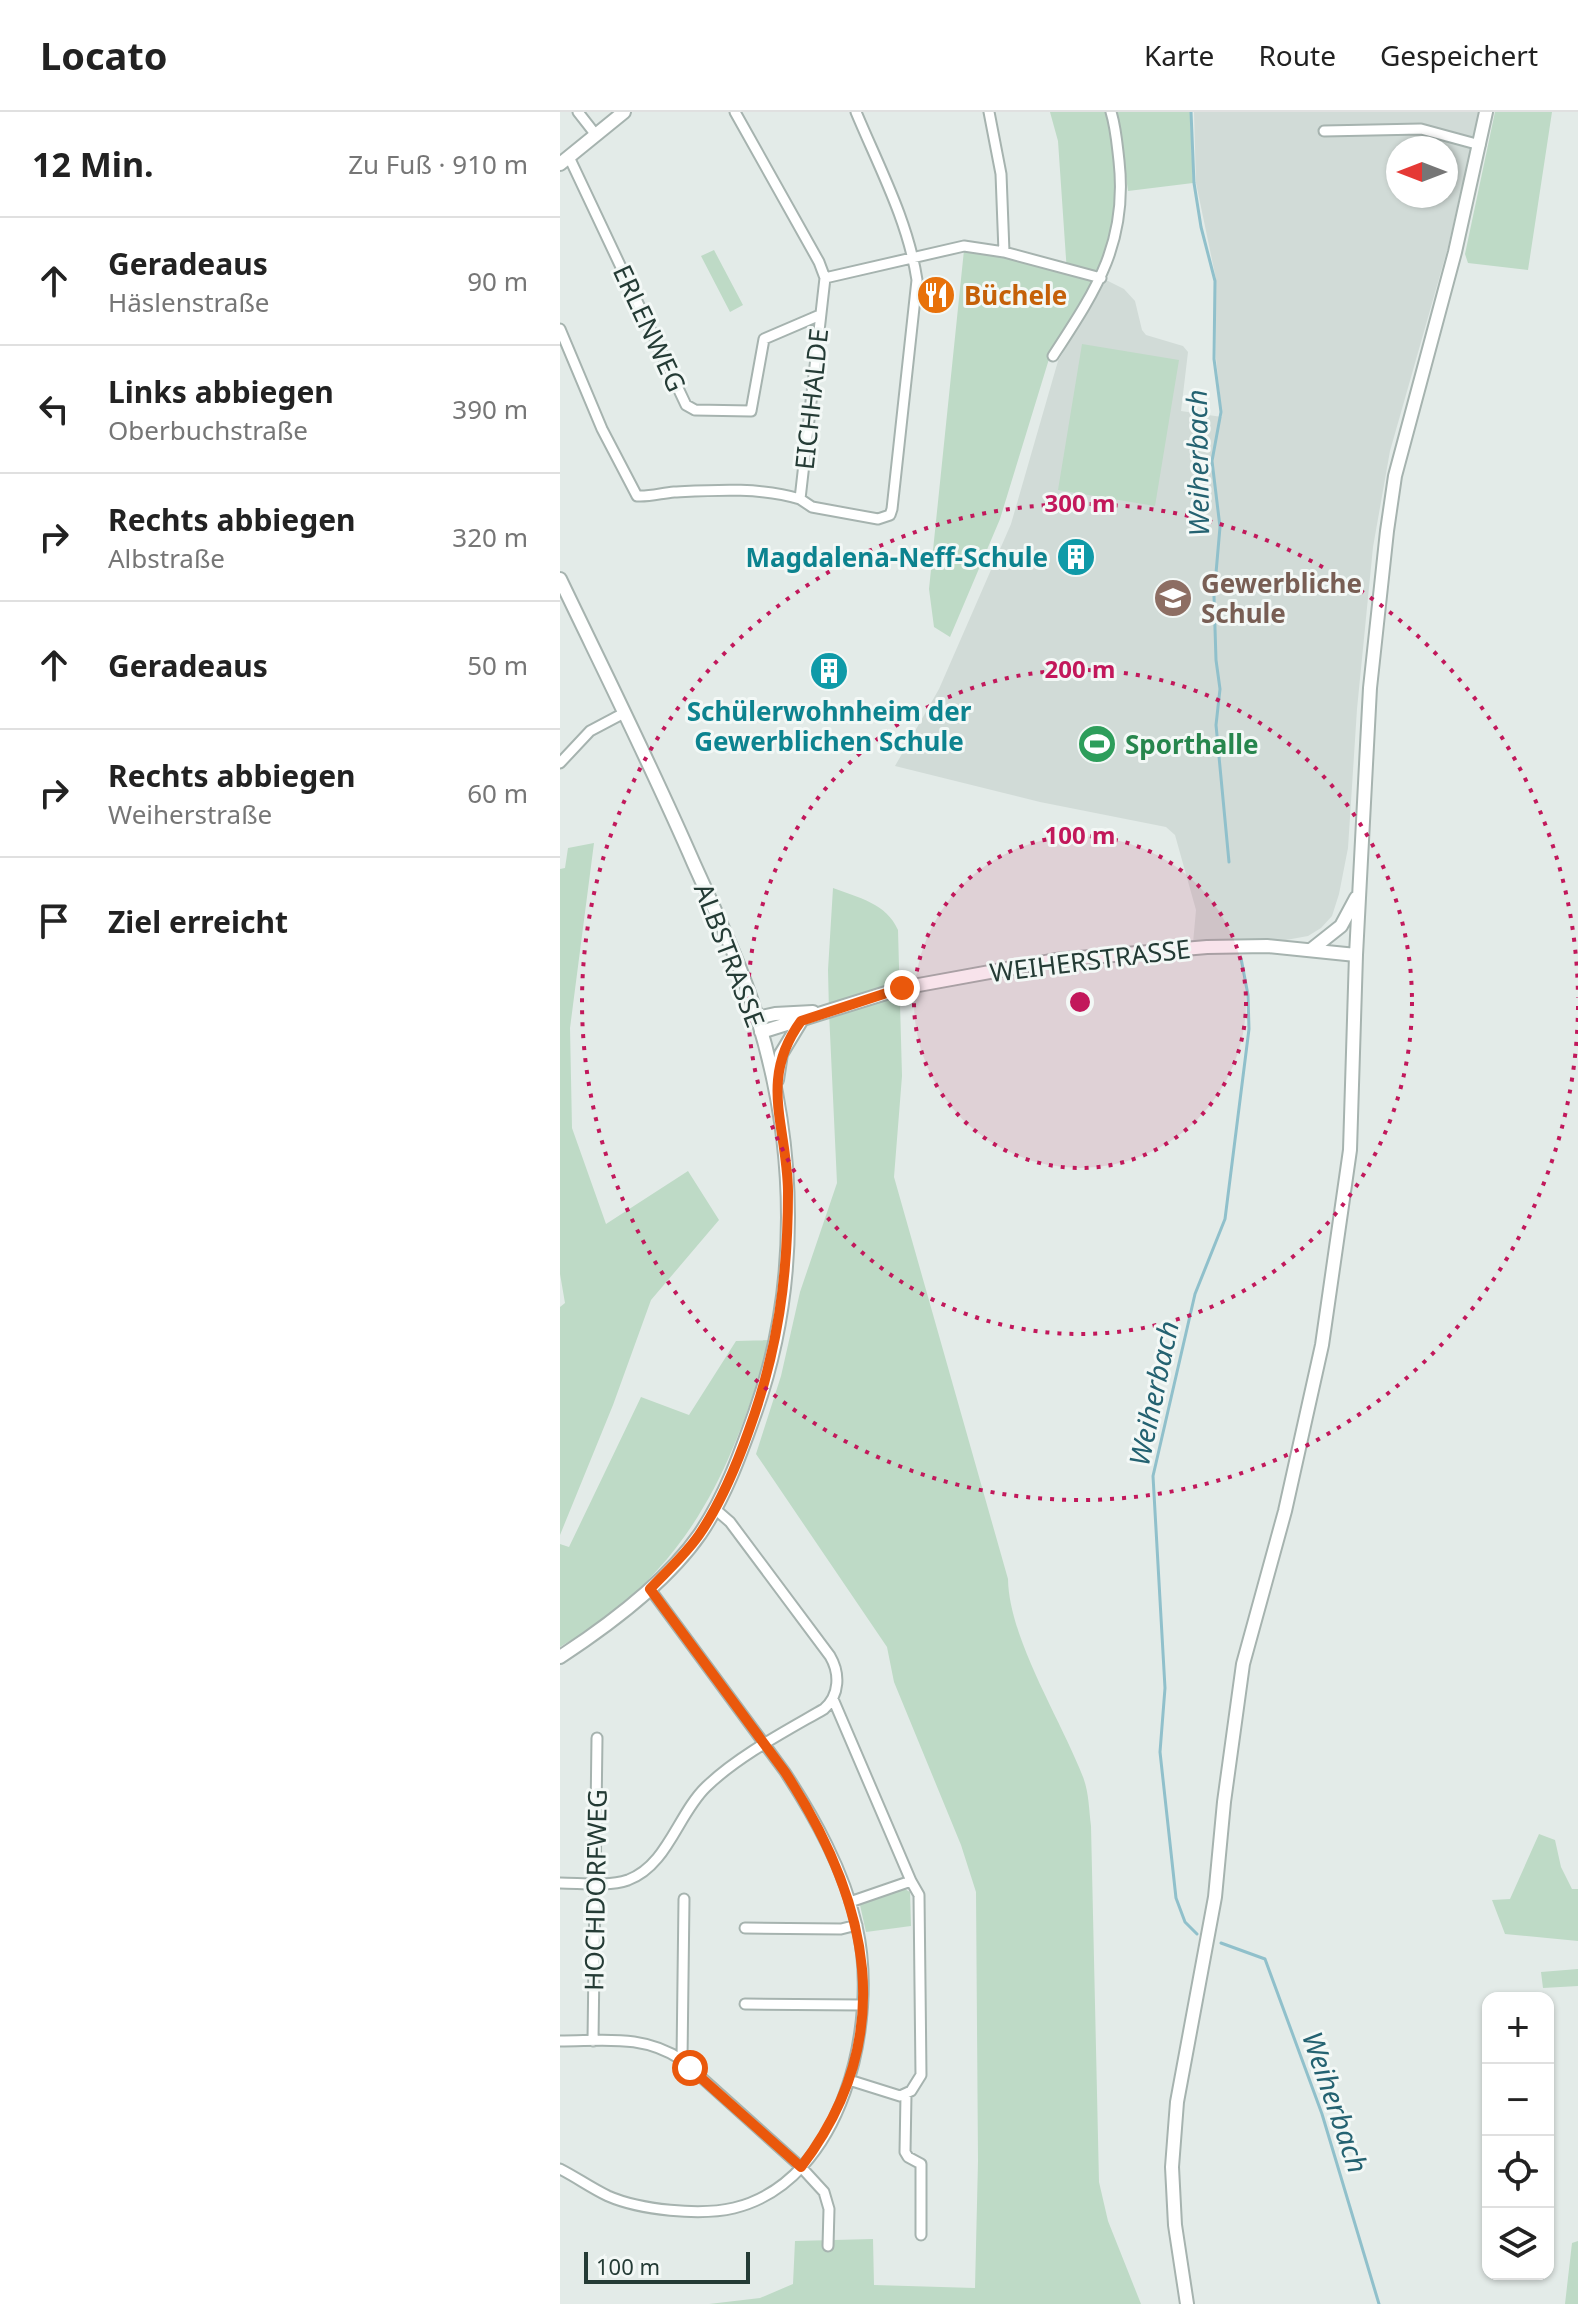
<!DOCTYPE html>
<html lang="de">
<head>
<meta charset="utf-8">
<style>
	:root { --surface:#fff; --page:#f6f6f6; --text:#222; --muted:#767676; --line:#e0e0e0 }
	body { margin:0; font-family:"Noto Sans",sans-serif; background:var(--page); color:var(--text) }
	.controls { position:absolute; right:24px; bottom:24px; display:grid; overflow:hidden; border-radius:16px; box-shadow:0 2px 6px #0004 }
	.controls button { width:72px; height:72px; display:grid; place-items:center; padding:0; border:0; border-bottom:2px solid var(--line); background:var(--surface); color:var(--text); font:40px sans-serif }
	.compass { position:absolute; left:826px; top:24px; width:72px; height:72px; border-radius:50%; background:var(--surface); box-shadow:0 2px 6px #0004; rotate:270deg }
	.scale { position:absolute; left:24px; bottom:20px; width:166px; box-sizing:border-box; padding-left:8px; border:4px solid #243b35; border-top:0; font-size:22px; line-height:28px; white-space:nowrap; color:#243b35; -webkit-text-stroke:6px #f3f8f6; paint-order:stroke }
	.stop { position:absolute; width:24px; height:24px; margin:-18px; border:6px solid #ea580c; border-radius:50%; background:#fff }
	.stop.end { background:#ea580c; border-color:#fff; box-shadow:0 2px 8px #0008 }
	.list { margin:0; padding:0; list-style:none }
	h2 { display:flex; justify-content:space-between; align-items:center; height:104px; margin:0; padding:0 32px; font-size:34px }
	h2 small { font-size:26px; font-weight:400; color:var(--muted) }
	.list li { display:grid; grid-template-columns:52px 1fr auto; gap:24px; align-items:center; box-sizing:border-box; height:128px; padding:0 32px; border-top:2px solid var(--line) }
	.list b { display:block; font-size:30px; white-space:nowrap }
	.list p { margin:0; font-size:26px; white-space:nowrap; color:var(--muted) }
	.list em { font-size:26px; font-style:normal; color:var(--muted) }
	.icon { flex:none; width:44px; height:44px; fill:none; stroke:currentColor; stroke-width:2; stroke-linecap:round; stroke-linejoin:round }
	.map { position:relative; flex:none; width:1018px; height:2192px; overflow:hidden }
	header { display:flex; align-items:center; gap:48px; box-sizing:border-box; height:112px; padding:0 40px; background:var(--surface); border-bottom:2px solid var(--line) }
	header strong { font-size:38px }
	nav { display:flex; gap:44px; margin-inline-start:auto; font-size:28px }
	main { display:flex }
	aside { flex:1; background:var(--surface) }
	.map>svg:first-child { display:block }
	.built { fill:#d1dbd7; fill-rule:evenodd }
	.green { fill:#bedac6 }
	.lines { fill:none; stroke-linecap:round; stroke-linejoin:round }
	.stream { stroke:#90c0cb; stroke-width:3 }
	.minor-casing { stroke:#a6b3af; stroke-width:13 }
	.tertiary-casing { stroke:#a6b3af; stroke-width:16 }
	.minor { stroke:#fff; stroke-width:9 }
	.tertiary { stroke:#fff; stroke-width:12 }
	.route { stroke:#ea580c; stroke-width:10 }
	.ring { fill:none; stroke:#c2185b; stroke-width:4; stroke-dasharray:4 8 }
	.labels { text-anchor:middle; dominant-baseline:central; stroke-width:6; stroke-linejoin:round; paint-order:stroke }
	.food-label { font-size:26px; font-weight:bold; fill:#c56008; stroke:#f3f8f6; text-anchor:start }
	.street-label { font-size:26px; fill:#243b35; stroke:#f3f8f6 }
	.culture-label { font-size:26px; font-weight:bold; fill:#0d838f; stroke:#f3f8f6; text-anchor:end }
	.education-label { font-size:26px; font-weight:bold; fill:#785e54; stroke:#f3f8f6; text-anchor:start }
	.leisure-label { font-size:26px; font-weight:bold; fill:#27864d; stroke:#f3f8f6; text-anchor:start }
	.water-label { font-size:28px; font-style:italic; fill:#246271; stroke:#f3f8f6 }
	.centre { fill:#c2185b; stroke:#f3f8f6; stroke-width:4 }
	.ring-label { font-size:24px; text-anchor:middle; font-weight:bold; fill:#c2185b; stroke:#f3f8f6; stroke-width:6; stroke-linejoin:round; paint-order:stroke }
</style>
</head>
<body>
<header>
<strong>Locato</strong>
<nav><a>Karte</a><a>Route</a><a>Gespeichert</a></nav>
</header>
<main>
<aside>
<h2>12 Min.<small>Zu Fuß · 910 m</small></h2>
<ul class="list">
<li><svg class="icon" aria-label="ahead" viewBox="0 0 24 24"><path d="M12 20V5M6 11l6-6 6 6"/></svg><div><b>Geradeaus</b><p>Häslenstraße</p></div><em>90 m</em></li>
<li><svg class="icon" aria-label="left" viewBox="0 0 24 24"><path d="M17 20v-9H6M10 6l-5 5 5 5"/></svg><div><b>Links abbiegen</b><p>Oberbuchstraße</p></div><em>390 m</em></li>
<li><svg class="icon" aria-label="right" viewBox="0 0 24 24"><path d="M7 20v-9h11M14 6l5 5-5 5"/></svg><div><b>Rechts abbiegen</b><p>Albstraße</p></div><em>320 m</em></li>
<li><svg class="icon" aria-label="ahead" viewBox="0 0 24 24"><path d="M12 20V5M6 11l6-6 6 6"/></svg><div><b>Geradeaus</b></div><em>50 m</em></li>
<li><svg class="icon" aria-label="right" viewBox="0 0 24 24"><path d="M7 20v-9h11M14 6l5 5-5 5"/></svg><div><b>Rechts abbiegen</b><p>Weiherstraße</p></div><em>60 m</em></li>
<li><svg class="icon" aria-label="arrive" viewBox="0 0 24 24"><path d="M6 21V4h12l-3 4 3 4H6"/></svg><div><b>Ziel erreicht</b></div></li>
</ul>
</aside>
<div class="map">
<svg width="1018" height="2192" viewBox="0 0 1018 2192">
	<rect width="100%" height="100%" fill="#e3ebe8"/>
	<path class="built" d="M634,0H919L888,135L830,339L813,435L797,597L788,736L779,782L772,804L761,816L748,824L726,828L633,831L636,798L615,723L606,715L480,690L335,654L379,577L451,412L498,249L546,168L564,177L575,189L582,218L586,223L623,234L628,240L621,299L662,305L656,246V167L636,71ZM838,36H886V84H838Z"/>
	<path class="green" d="M490,0H547L551,13L558,75L553,123L536,168L489,247L440,407L390,525L374,515L369,477L404,138L443,145L507,161L498,29Z
		M557,0H630L633,71L568,79Z
		M935,0H992L968,158L908,151L905,142Z
		M154,138L183,193L170,200L141,144Z
		M522,232L619,248L595,394L498,378Z
		M34,731L10,916L12,1016L46,1112L128,1059L159,1108L91,1188L53,1293L0,1423V1195L5,1191L0,1162V757L5,756L8,736Z
		M273,776C299,786 326,791 338,818L342,964L334,1065L448,1467C449,1527 501,1608 523,1665C529,1680 529,1699 531,1714L539,2070L548,2109L581,2192H149L200,2186L233,2172L235,2129L313,2127L314,2173L415,2176L418,2049L416,1780L401,1733L334,1570L327,1535L196,1342L221,1264L240,1180L277,1071L269,900L268,858Z
		M211,1228C175,1342 144,1428 47,1505C33,1517 16,1525 0,1535V1432L9,1435L81,1285L129,1303L176,1229Z
		M979,1722L995,1728L1001,1755L1012,1777H1018V1829L945,1822L932,1788L950,1787Z
		M343,1776L350,1780L351,1814L306,1820L300,1793Z
		M1018,1857V1874L983,1876L981,1860Z
		M1018,2129V2192H1005L1012,2131Z"/>
	<g class="lines">
		<path class="stream" d="M631,0L634,71L641,115L655,169L654,247L661,300L652,349L660,415L654,484L656,548L660,577L656,613L669,750
			M637,1822L625,1810L616,1786L600,1640L605,1576L593,1364L635,1182L665,1107L689,917L688,883L681,846
			M661,1831L705,1847L762,2002L819,2192"/>
		<defs>
			<path id="minor" d="M18,0L36,23
				M429,0L441,62L444,140
				M764,19L861,17L920,33
				M9,45L126,293L135,298L191,299L204,227L260,203
				M265,166L404,134L444,140L541,166
				M0,217L42,317L77,384C89,385 102,381 114,380C155,378 200,375 240,387L265,166L259,150L175,0
				M493,244C536,178 568,131 559,49C557,32 556,16 551,0
				M240,387L252,395L318,407L330,403L332,397L357,168C348,109 319,55 296,0
				M0,651L30,619L64,601
				M273,1587L351,1769
				M0,1771C21,1771 47,1775 68,1768C107,1754 118,1702 146,1675C178,1644 226,1619 264,1597C280,1583 280,1561 270,1544L170,1410L155,1397
				M185,1816L281,1817L297,1813
				M185,1892L302,1893
				M0,1929C45,1929 83,1922 122,1948L241,2055L264,2080L269,2097L268,2134
				M33,1929L37,1626
				M122,1948L124,1787
				M289,1968L340,1984L351,1979L361,1963L359,1783L351,1769L290,1790
				M346,1983L345,2040L348,2045L361,2052V2123
				M0,2057C16,2065 31,2076 48,2084C80,2098 140,2104 174,2096C284,2069 319,1909 297,1814C284,1758 255,1706 225,1660L90,1477"/>
			<path id="tertiary" d="M0,52L64,0
				M0,467C45,561 92,655 134,752C157,803 182,855 198,908C237,1036 240,1175 195,1301C180,1343 165,1385 140,1422C106,1471 49,1513 0,1545
				M752,837L781,814L796,786
				M197,906L215,902L253,900
				M201,920L342,876L496,848L647,835L707,834L796,843
				M217,968L221,942L241,909
				M627,2192L615,2113L612,2055L617,1990L655,1785L664,1690L683,1552L725,1399L762,1233L790,1038L796,843L810,576L827,419L835,364L895,140L926,0"/>
		</defs>
		<use href="#minor" class="minor-casing"/>
		<use href="#tertiary" class="tertiary-casing"/>
		<use href="#minor" class="minor"/>
		<use href="#tertiary" class="tertiary"/>
	</g>
	<g class="lines">
		<path class="route" d="M130,1956L241,2055C341,1924 309,1789 225,1660L90,1477C106,1460 125,1443 139,1423C161,1391 176,1355 189,1318C218,1238 228,1165 228,1079C227,1013 198,968 241,909L342,876"/>
	</g>
	<circle cx="520" cy="890" r="166" fill="#c2185b" fill-opacity=".12"/>
	<g class="ring">
		<circle cx="520" cy="890" r="166"/>
		<circle cx="520" cy="890" r="332"/>
		<path d="M1018 894A498 498 0 1 1 1018 886"/>
	</g>
	<defs>
		<symbol id="restaurant-disc" viewBox="-11 -11 22 22"><circle r="9.5" fill="#e8710a" stroke="#f3f8f6"/><path d="M-5-6h1v4h1v-4h1v4h1v-4h1v5L-1.5 .5V6h-2V.5L-5-1ZM5-6V6H3V1.5H1.5Q1.5-4 5-6Z" fill="#fff"/></symbol>
		<symbol id="building-disc" viewBox="-11 -11 22 22"><circle r="9.5" fill="#0f9aa8" stroke="#f3f8f6"/><path d="M-4-6H4V6H1V3H-1V6H-4ZM-2.5-4.3h1.7v1.8h-1.7ZM.8-4.3h1.7v1.8H.8ZM-2.5-1h1.7V.8h-1.7ZM.8-1h1.7V.8H.8Z" fill="#fff"/></symbol>
		<symbol id="school-disc" viewBox="-11 -11 22 22"><circle r="9.5" fill="#8d6e63" stroke="#f3f8f6"/><path d="M0-5L7-2L0 1L-7-2ZM-4 1L0 2.5L4 1V4Q0 6-4 4Z" fill="#fff"/></symbol>
		<symbol id="stadium-disc" viewBox="-11 -11 22 22"><circle r="9.5" fill="#2e9e5b" stroke="#f3f8f6"/><path d="M0-5a6.5 5 0 1 0 0 10a6.5 5 0 1 0 0-10ZM-3.5-1.8h7v3.6h-7Z" fill="#fff"/></symbol>
	</defs>
	<g fill-rule="evenodd">
		<use href="#restaurant-disc" x="354" y="161" width="44" height="44"/>
		<use href="#building-disc" x="494" y="423" width="44" height="44"/>
		<use href="#school-disc" x="591" y="464" width="44" height="44"/>
		<use href="#building-disc" x="247" y="537" width="44" height="44"/>
		<use href="#stadium-disc" x="515" y="610" width="44" height="44"/>
	</g>
	<g class="labels">
		<g class="food-label">
			<text x="404" y="183">Büchele</text>
		</g>
		<g class="street-label">
			<text transform="translate(90 216) rotate(65)">ERLENWEG</text>
			<text transform="translate(251 287) rotate(-84)">EICHHALDE</text>
			<text transform="translate(170 843) rotate(69)">ALBSTRASSE</text>
			<text transform="translate(530 848) rotate(-7)">WEIHERSTRASSE</text>
			<text transform="translate(35 1778) rotate(-89)">HOCHDORFWEG</text>
		</g>
		<g class="culture-label">
			<text x="488" y="445">Magdalena-Neff-Schule</text>
			<text x="269" y="599" text-anchor="middle">Schülerwohnheim der<tspan x="269" dy="30">Gewerblichen Schule</tspan></text>
		</g>
		<g class="education-label">
			<text x="641" y="471">Gewerbliche<tspan x="641" dy="30">Schule</tspan></text>
		</g>
		<g class="leisure-label">
			<text x="565" y="632">Sporthalle</text>
		</g>
		<g class="water-label">
			<text transform="translate(637 351) rotate(-91)">Weiherbach</text>
			<text transform="translate(593 1281) rotate(-78)">Weiherbach</text>
			<text transform="translate(776 1990) rotate(71)">Weiherbach</text>
		</g>
	</g>
	<circle cx="520" cy="890" r="12" class="centre"/>
	<g class="ring-label">
		<text x="520" y="400">300 m</text>
		<text x="520" y="566">200 m</text>
		<text x="520" y="732">100 m</text>
	</g>
</svg>
<div class="controls">
<button>+</button>
<button>−</button>
<button><svg class="icon" aria-label="locate" viewBox="0 0 24 24"><circle cx="12" cy="12" r="6"/><path d="M12 2v4M12 18v4M2 12h4M18 12h4"/></svg></button>
<button><svg class="icon" aria-label="layers" viewBox="0 0 24 24"><path d="M12 4l9 5-9 5-9-5zM3 14l9 5 9-5"/></svg></button>
</div>
<svg class="compass" viewBox="-18 -18 36 36"><path d="M0-13l5 13h-10z" fill="#e53935"/><path d="M0 13l5-13h-10z" fill="#767676"/></svg>
<div class="scale">100 m</div>
<div class="stop" style="left:130px;top:1956px"></div>
<div class="stop end" style="left:342px;top:876px"></div>
</div>
</main>
</body>
</html>
